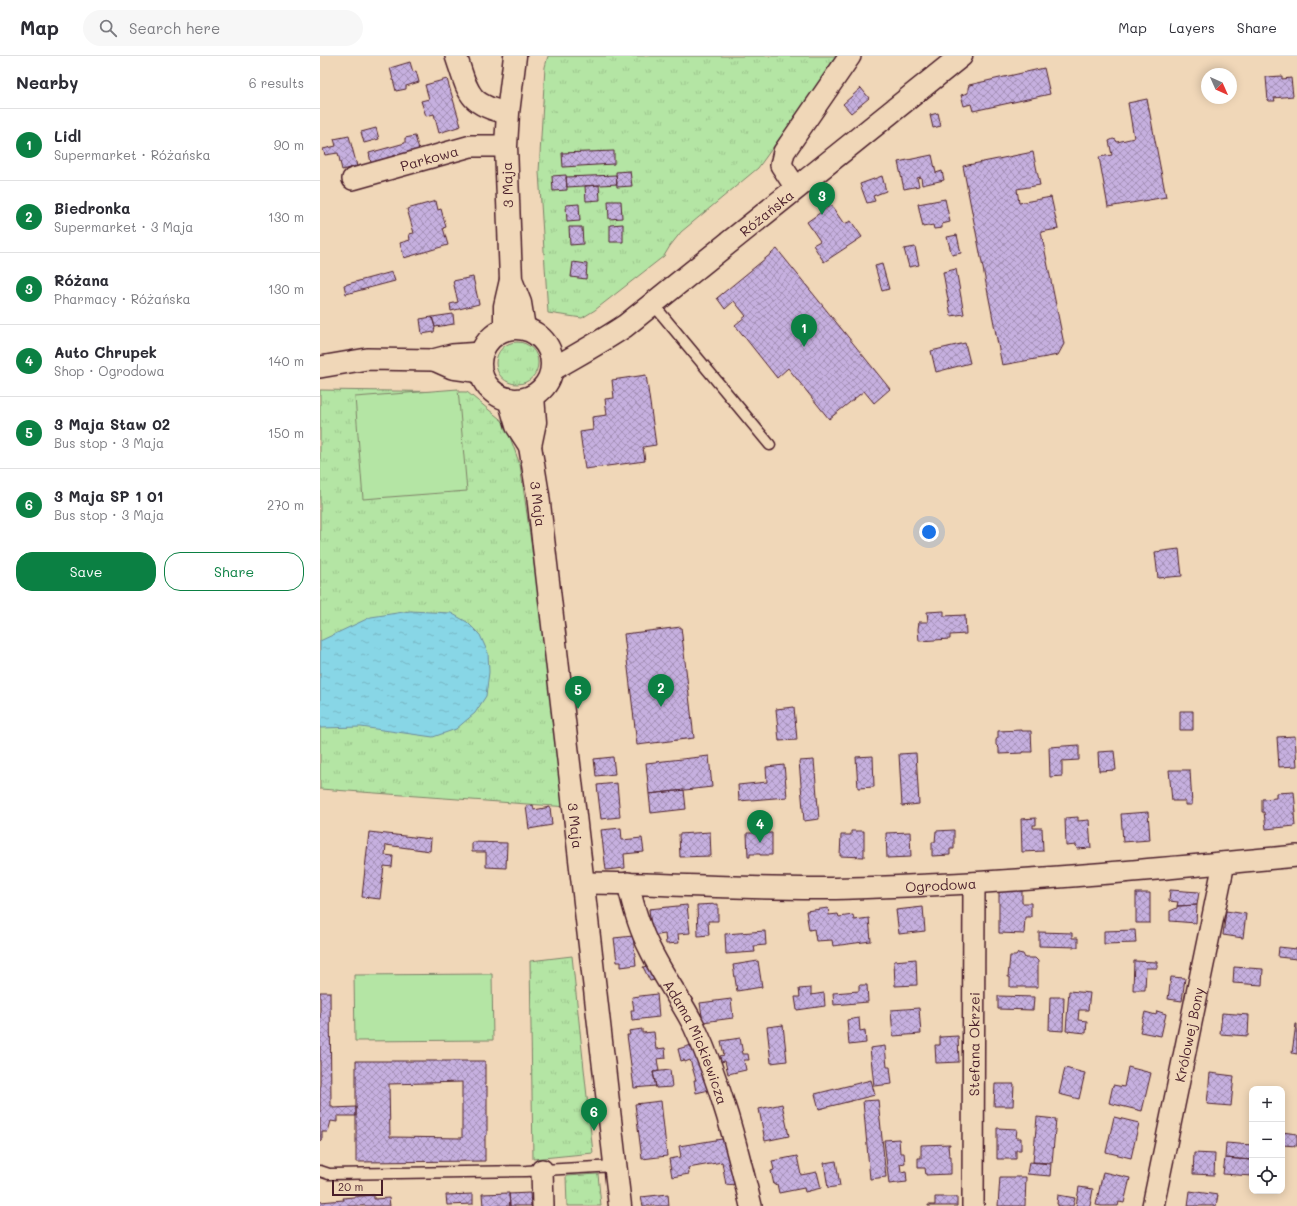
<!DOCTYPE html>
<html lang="en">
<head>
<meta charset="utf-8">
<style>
	:root { --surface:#fff; --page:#f7f7f7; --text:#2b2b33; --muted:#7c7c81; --line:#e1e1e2; --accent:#0b8043 }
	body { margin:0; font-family:Mali,sans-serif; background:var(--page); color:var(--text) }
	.controls { position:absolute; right:12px; bottom:12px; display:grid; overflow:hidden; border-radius:8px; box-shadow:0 2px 10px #0003 }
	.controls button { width:36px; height:36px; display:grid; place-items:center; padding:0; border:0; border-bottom:1px solid var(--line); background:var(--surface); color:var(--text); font:20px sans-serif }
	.compass { position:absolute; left:881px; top:12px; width:36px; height:36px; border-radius:50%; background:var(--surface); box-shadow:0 2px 10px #0003; rotate:135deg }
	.scale { position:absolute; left:12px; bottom:10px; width:51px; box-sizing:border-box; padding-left:4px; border:2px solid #4a1f2b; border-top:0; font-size:11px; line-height:14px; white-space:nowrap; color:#4a1f2b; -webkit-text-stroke:3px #f0d7b8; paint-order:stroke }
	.you { position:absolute; left:609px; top:476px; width:14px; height:14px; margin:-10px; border:3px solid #fff; border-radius:50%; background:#1a73e8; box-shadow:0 0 0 6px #1a73e833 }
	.badge { display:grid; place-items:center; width:26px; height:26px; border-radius:50%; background:var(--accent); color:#fff; font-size:13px; font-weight:700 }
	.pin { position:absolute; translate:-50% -33px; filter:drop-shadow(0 1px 2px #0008) }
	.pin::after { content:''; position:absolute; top:21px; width:14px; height:12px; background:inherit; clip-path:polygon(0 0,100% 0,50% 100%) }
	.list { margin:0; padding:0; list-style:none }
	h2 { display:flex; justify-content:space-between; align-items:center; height:52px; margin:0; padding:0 16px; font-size:17px }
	h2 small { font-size:13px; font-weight:400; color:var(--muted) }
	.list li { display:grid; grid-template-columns:26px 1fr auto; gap:12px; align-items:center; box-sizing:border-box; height:72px; padding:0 16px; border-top:1px solid var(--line) }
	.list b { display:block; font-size:15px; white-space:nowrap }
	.list p { margin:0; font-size:13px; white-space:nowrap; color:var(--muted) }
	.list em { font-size:13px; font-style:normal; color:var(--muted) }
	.actions { display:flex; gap:8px; padding:12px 16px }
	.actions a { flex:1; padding:9px 0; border:1px solid var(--accent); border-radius:16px; text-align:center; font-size:14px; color:var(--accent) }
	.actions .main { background:var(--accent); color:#fff }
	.icon { flex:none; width:22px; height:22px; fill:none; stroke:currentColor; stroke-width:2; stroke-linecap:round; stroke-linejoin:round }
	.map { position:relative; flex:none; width:977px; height:1150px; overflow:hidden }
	header { display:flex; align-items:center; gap:24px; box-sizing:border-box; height:56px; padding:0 20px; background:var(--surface); border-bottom:1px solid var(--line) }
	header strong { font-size:19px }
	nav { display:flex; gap:22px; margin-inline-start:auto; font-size:14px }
	.search { width:280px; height:36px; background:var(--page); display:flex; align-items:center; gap:10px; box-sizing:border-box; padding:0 14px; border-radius:22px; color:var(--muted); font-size:15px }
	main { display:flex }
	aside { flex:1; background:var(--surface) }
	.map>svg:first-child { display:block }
	.grass { fill:url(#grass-tufts); stroke:#7f8268 }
	.pitch { fill:#b4e5a4; stroke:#7f8268 }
	.water { fill:url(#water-ripples); stroke:#6f8d9b }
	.building { fill:url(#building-cross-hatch); stroke:#4a1f2b; fill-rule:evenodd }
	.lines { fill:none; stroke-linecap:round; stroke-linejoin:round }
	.service-casing { stroke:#4a1f2b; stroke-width:13 }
	.minor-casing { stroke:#4a1f2b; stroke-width:24 }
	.tertiary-casing { stroke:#4a1f2b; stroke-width:25 }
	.service { stroke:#f0d7b8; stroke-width:10 }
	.minor { stroke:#f0d7b8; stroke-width:21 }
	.tertiary { stroke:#f0d7b8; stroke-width:22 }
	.labels { text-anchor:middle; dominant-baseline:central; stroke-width:4; stroke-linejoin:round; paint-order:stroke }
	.street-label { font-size:14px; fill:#4a1f2b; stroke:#f0d7b8 }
</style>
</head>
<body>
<header>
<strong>Map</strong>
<div class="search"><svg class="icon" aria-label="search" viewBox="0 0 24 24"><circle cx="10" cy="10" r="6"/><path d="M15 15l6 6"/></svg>Search here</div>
<nav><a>Map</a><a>Layers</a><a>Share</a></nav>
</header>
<main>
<aside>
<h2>Nearby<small>6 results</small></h2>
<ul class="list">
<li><span class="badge">1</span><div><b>Lidl</b><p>Supermarket · Różańska</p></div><em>90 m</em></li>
<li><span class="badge">2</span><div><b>Biedronka</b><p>Supermarket · 3 Maja</p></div><em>130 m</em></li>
<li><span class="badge">3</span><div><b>Różana</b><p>Pharmacy · Różańska</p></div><em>130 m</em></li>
<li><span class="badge">4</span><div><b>Auto Chrupek</b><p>Shop · Ogrodowa</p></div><em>140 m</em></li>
<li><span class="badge">5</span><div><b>3 Maja Staw 02</b><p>Bus stop · 3 Maja</p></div><em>150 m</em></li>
<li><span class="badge">6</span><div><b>3 Maja SP 1 01</b><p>Bus stop · 3 Maja</p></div><em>270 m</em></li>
</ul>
<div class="actions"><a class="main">Save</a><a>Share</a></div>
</aside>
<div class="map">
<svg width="977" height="1150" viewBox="0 0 977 1150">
	<defs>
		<pattern id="grass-tufts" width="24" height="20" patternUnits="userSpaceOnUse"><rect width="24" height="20" fill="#b4e5a4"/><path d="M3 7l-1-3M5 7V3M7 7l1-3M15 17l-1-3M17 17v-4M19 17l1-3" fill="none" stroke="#9cc48d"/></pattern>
		<pattern id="water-ripples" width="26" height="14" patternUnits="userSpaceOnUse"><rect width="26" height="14" fill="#88d6e6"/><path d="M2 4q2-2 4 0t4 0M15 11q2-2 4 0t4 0" fill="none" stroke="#77b7c5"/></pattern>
		<pattern id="building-cross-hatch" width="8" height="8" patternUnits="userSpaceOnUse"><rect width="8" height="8" fill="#c6b0df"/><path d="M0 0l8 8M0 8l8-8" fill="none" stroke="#a38fb5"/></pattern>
	</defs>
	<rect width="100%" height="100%" fill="#f0d7b8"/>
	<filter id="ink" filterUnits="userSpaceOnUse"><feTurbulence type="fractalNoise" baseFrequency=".025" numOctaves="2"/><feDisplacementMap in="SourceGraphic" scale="8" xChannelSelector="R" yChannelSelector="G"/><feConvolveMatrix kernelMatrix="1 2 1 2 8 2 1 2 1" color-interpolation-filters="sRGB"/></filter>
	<g filter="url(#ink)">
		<path class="grass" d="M228,0H519L438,112L361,176L350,190L344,200L275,254L262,262L228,257L219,116L225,11Z
			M176 307a21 21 0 1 1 42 0a21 21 0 1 1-42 0Z
			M0,334L147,336L185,367L200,409L245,724L248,751L0,733Z
			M252,900L273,1097L213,1103L210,905Z
			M278,1118L281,1150H247L246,1120Z"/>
		<path class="pitch" d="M138,333L147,435L43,443L35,341Z
			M172,918L173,984L35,985L34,919Z"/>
		<path class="water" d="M90,555L131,557L147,566L160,579L168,597L169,616L166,640L155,657L136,673L113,681L41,671L0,672V585L51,561Z"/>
		<path class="building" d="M90,6L93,16L96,15L99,26L86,30V33L76,35L70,12Z
			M724,12L730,38L653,55L651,48L644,50L641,39L648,37V32L649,29Z
			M962,20V23L971,22L973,40L954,42L955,45H948L946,21Z
			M127,23L141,70L119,77L114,58L106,60L101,45L109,43L105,29Z
			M541,32L549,42L531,57L523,48Z
			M827,43L846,141L788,151L779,101L792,99L789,85L793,83L796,84L797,86L814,82L808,47Z
			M618,57L621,70L613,72L610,59Z
			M56,72L59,83L44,87L41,76Z
			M29,80L37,110L22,114L18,97L5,99L3,93L16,90L14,83Z
			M95,80L99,94L51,107L49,97L85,87V82Z
			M294,95V108L243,111L242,97Z
			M713,96L720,129L697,133L699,147L731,141L738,173L721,176L744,288L738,299L682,309L643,110Z
			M612,99L616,117L622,115L624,124L602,129L601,121L597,122L599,130L584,133L578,106Z
			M310,115L312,130L297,131L296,116Z
			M246,119L247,134L233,135L232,120Z
			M296,119L297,128L247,131L246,121Z
			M562,120L566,135L553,140L555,145L547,147L540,128Z
			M279,129L280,144L266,145L265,130Z
			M625,143L630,166L622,168V172L614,173L613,169L603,171L598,148Z
			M116,145L118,154L121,153L126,171L123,172L128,189L84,202L80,187L90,184L89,178L94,177L87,153Z
			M288,145H301L302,162L289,163Z
			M259,148L260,165L247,166L246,149Z
			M511,149L524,168L531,165L542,181L504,206L493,189L500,185L487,166Z
			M303,168V186H290V169Z
			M249,171H262L263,188L250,189Z
			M637,179L641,197L632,199L627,181Z
			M595,191L599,209L589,211L584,193Z
			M457,193L570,333L554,347L544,335L509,363L468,312L457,322L415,269L426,260L414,245L405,253L397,242Z
			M253,206L267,208L266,223L251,221Z
			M562,208L569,233L562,235L555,210Z
			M636,213L644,258L631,260L623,216Z
			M72,216L75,225L26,238L24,229Z
			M153,221L159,248L131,255L130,248L138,246L133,225Z
			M133,258L134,268L115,271L112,261Z
			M112,261L115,271L114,276L102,278L100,263Z
			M645,287L650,307L616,316L611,295Z
			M326,319L336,389L323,391L325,405L265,413L260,376L273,374L272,361L287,359L285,343L294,342L292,324Z
			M859,493L862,520L838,522L835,496Z
			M624,555V560L645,559L646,578L630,579V583L599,585L598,573L599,566H608L607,556Z
			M361,571L374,682L317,689L304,578Z
			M474,651L477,684L459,685L456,653Z
			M860,655H873V674H860Z
			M702,674V675H711L712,696H703V697L679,698V692L676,689V684L678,681V675Z
			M975,680L977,710L959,711L957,681Z
			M759,689V704L742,705V720L730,721L729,691Z
			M794,695L796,714L779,715L778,696Z
			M596,697L599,748L582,750L579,698Z
			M389,700L392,731L329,738L326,707Z
			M553,700L554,731L538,732L536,701Z
			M293,701L295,718L276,720L274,703Z
			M494,704L499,763L484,765L479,705Z
			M464,709L467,741L419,745L418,729L447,726L446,711Z
			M849,714H870L872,749H865V745H852Z
			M297,727L300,761L281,763L277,729Z
			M364,734L366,753L331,757L329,738Z
			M974,736L976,757H974L975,770L946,773L944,756H942V743L956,742V737Z
			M213,749L214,754L230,751L232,769L209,773L206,750Z
			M828,756L830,784L803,786L801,758Z
			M758,761V765L769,764L771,792L757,793L756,789L746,790L745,762Z
			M716,762V769H713V772H722L723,795L702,796L701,763Z
			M301,772L302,784L322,782L324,796L304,798L305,812L286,814L281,774Z
			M634,774V793H630V799L612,800V786H615L616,775Z
			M531,775H544V801L520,800L521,779H531Z
			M49,776L111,783L110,795L66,789L65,799L73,800L72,811L64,810L60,843L42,841Z
			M390,776L391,800L360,801L359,778Z
			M590,776L591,801L567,802L566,777Z
			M427,777H452V799H440V798H430V801H428Z
			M152,786L187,787L186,812L166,811V796H152Z
			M679,831L702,832V847H711V861H705L704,878L679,877Z
			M850,834L879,836L877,849L857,850L858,846L849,845Z
			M816,837H830V867H816Z
			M398,848V865H388L389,879L378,880L377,849Z
			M367,849L370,877L358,878L359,887L346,888L345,878L332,880L329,853Z
			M877,849L876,867L850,865V855L857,852V850Z
			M603,851L605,875L579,878L576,854Z
			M508,852L509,859L518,858L519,861L533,859L534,864L549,862L551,885L513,890L512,884L496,885L494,873L489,874L486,855Z
			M906,855L926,858L923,882L903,879Z
			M815,874L816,887L784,888V875Z
			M445,875L446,889L434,890L435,896L406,898L405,878Z
			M719,876L752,877V882H758V891L719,890Z
			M313,880L316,909L301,911V906H297L294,882Z
			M959,891L977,893V903L958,901Z
			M698,897L703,898L705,902H715L718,905V931H690V921H688L690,900H696Z
			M596,903L597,929L575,930L574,905Z
			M438,905L442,931L417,935L413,909Z
			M814,905L837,906V912H826L825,934H813Z
			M332,909L339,923L330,925L323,911Z
			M914,911L943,913L942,929L913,927Z
			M851,921L865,922L862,945L848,943Z
			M539,929H547L548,946L514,949L513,937L539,935Z
			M491,932V939L504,937L505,950L477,954L475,941H480L479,933Z
			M749,935L770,937L768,954H759L758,964L767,965L766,977L746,975Z
			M0,936H10L11,1050H13V1052L36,1051V1060H17V1066L11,1065L8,1076H2V1084L0,1085Z
			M337,938L339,961L312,964L311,954H314L312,941Z
			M678,940L714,941L713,954L678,953Z
			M730,941H744L743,975L729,974Z
			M411,943L413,962L383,966L380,947Z
			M599,952L601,978L573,980L571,954Z
			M837,955L846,958L841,980L820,976L825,956L836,959Z
			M902,957L929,959L928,980L900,978Z
			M539,962L540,975L545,974L546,987L529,989L527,964Z
			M976,968H977V998L972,997Z
			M463,969L467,1005L451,1007L447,971Z
			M322,973V977L334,976L336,993L345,992L346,1002L337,1003L339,1015L333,1016L336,1030L314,1032L307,979H310L309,975Z
			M638,980L639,1006L616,1007L615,989H620V981Z
			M420,982L423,998H428L429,1004H424L426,1014L408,1018L405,1005L401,1006L400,1000L404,999L401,985Z
			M375,988L389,1034L376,1037L374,1024H376L370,1004L365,1006L364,1004L361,1005L358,993Z
			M565,990L567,1011H570L572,1028L554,1030L550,992Z
			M36,1005H165V1030H167V1079L165,1080V1105L36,1106ZM142,1026V1082L70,1081L69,1028Z
			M808,1011L831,1017L822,1055L789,1047L793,1029L804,1031Z
			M745,1012L765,1017L759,1043L739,1038Z
			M350,1014L352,1031L336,1032L333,1016Z
			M890,1017L914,1020L911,1050L887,1048Z
			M551,1024L555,1039L499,1053L495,1038Z
			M675,1028H694L693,1050H674Z
			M558,1044L566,1121L550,1123L543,1045Z
			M341,1045L347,1100L322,1103L315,1048Z
			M462,1048L469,1080L445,1085L439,1053Z
			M717,1061L736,1063L732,1107L713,1106Z
			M794,1061L819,1067L811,1102L786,1096Z
			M677,1072L697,1073L696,1082H701V1094H696V1103H677Z
			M962,1076L977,1078V1090L962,1089Z
			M408,1082L416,1128L406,1129L402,1106L368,1112L369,1118L352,1121L349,1103L361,1101L359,1090Z
			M579,1083L580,1097H584L585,1107L580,1108L581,1116L586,1115L587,1126L569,1128L564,1084Z
			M906,1087L932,1089V1104L905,1102Z
			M630,1088V1089H628L629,1100H631V1118L606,1119L605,1112H598V1102H601V1089Z
			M874,1097L895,1098L894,1119L873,1118Z
			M477,1100L481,1119L497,1116L501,1132L485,1136L484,1132L459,1137L457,1128L454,1129L451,1115L454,1114L452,1105Z
			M905,1102L932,1104V1120L903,1118Z
			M516,1105L520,1130L508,1132L504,1107Z
			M709,1106L731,1108L730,1120L707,1118Z
			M783,1116L810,1122L804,1147L799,1146L798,1150H781L776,1149Z
			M680,1121H706L705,1150H678Z
			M759,1131L773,1133L770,1150H756Z
			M870,1135L898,1139L896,1150H868Z
			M189,1137L190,1150H163L162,1138Z
			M210,1137L211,1150H190L189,1138Z
			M153,1138V1148L127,1149L126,1139Z
			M348,1138L349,1150H323L321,1141Z
			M54,1139V1143L69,1142L70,1150H0V1146L24,1144L23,1142Z
			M738,1139L755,1142L753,1150H738V1148H737Z
			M615,1141H637V1150H608V1149H615Z"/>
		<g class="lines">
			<defs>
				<path id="service" d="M333,248L450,389
					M0,1115L9,1118L206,1115L295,1110"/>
				<g id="minor">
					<path d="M136,0C148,35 147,49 188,57"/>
					<path id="s1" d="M33,123L151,90H186"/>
					<path d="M476,132L461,109L464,96L530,0"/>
					<path d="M114,304L132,312L161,316"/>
					<path d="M0,311L47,303L113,304L132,299L161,297"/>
					<path id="s2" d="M263,827C353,827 443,835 533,832C681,828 829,814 977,800"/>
					<path id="s3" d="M308,827C313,850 319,872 330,893C343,920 361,944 374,970C400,1025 417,1091 431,1150"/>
					<path d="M222,1114L223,1150"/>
					<path id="s4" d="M653,1150L654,827"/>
					<path id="s5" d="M833,1150L904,807"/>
				</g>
				<g id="tertiary">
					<path d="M191,224L200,247L204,272"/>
					<circle cx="196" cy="308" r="36"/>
					<path d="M186,272L185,266V250L191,224L186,90L188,57L195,0"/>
					<path id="s6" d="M233,313C257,299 281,286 305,270L641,0"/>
					<path id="s7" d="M213,340L215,366L210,390L218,439L300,1150"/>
					<path d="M189,343L197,370L210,390"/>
				</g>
			</defs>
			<use href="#service" class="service-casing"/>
			<use href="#minor" class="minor-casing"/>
			<use href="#tertiary" class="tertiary-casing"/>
			<use href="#service" class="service"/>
			<use href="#minor" class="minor"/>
			<use href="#tertiary" class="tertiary"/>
		</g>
	</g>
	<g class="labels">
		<g class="street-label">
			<text stroke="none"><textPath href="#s1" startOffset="79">Parkowa</textPath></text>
			<text transform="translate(187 129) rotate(-92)">3 Maja</text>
			<text stroke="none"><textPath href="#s6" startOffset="265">Różańska</textPath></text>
			<text stroke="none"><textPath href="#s7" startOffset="109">3 Maja</textPath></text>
			<text stroke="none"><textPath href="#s7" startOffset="433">3 Maja</textPath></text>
			<text stroke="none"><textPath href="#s2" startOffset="358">Ogrodowa</textPath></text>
			<text stroke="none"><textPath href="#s5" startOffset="175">Królowej Bony</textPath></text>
			<text stroke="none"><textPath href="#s3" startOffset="174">Adama Mickiewicza</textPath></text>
			<text stroke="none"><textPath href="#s4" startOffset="162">Stefana Okrzei</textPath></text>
		</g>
	</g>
</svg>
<div class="controls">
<button>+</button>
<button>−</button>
<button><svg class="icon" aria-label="locate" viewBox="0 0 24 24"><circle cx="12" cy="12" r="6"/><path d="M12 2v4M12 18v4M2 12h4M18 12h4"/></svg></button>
</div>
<svg class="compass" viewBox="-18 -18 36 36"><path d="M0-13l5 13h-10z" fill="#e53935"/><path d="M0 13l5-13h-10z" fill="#7c7c81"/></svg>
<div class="scale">20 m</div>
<div class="you"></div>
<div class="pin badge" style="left:484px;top:291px">1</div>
<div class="pin badge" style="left:341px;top:651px">2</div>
<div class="pin badge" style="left:502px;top:159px">3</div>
<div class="pin badge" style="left:440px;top:787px">4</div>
<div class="pin badge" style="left:258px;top:653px">5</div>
<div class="pin badge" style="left:274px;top:1075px">6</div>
</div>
</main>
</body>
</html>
